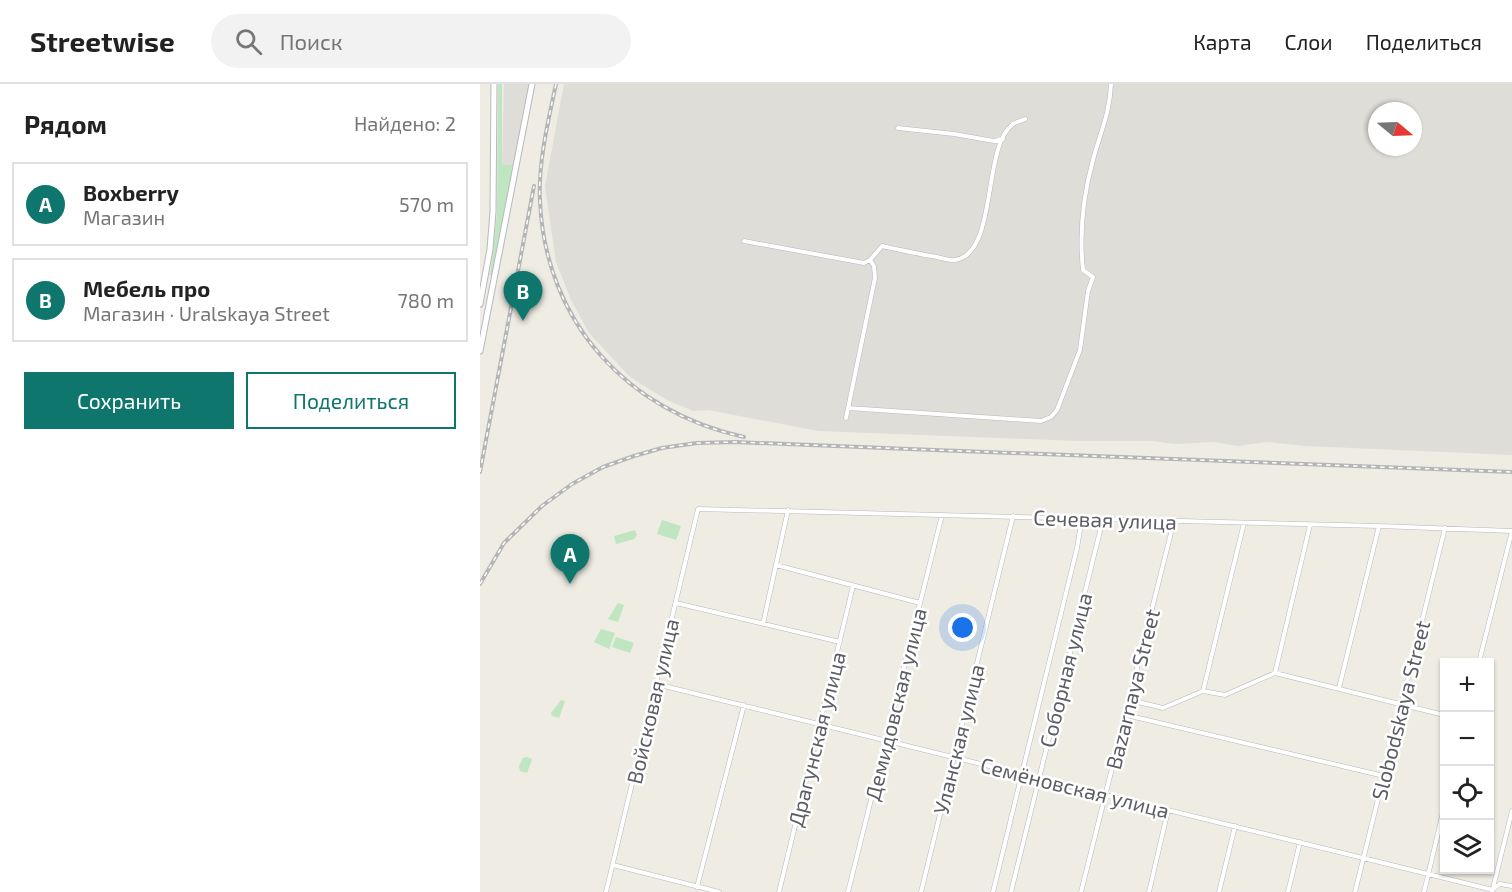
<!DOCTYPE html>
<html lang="ru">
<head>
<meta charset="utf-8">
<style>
	:root { --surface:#fff; --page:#f2f2f2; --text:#222; --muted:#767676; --line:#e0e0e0; --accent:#0f766e }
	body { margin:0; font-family:"Exo 2",sans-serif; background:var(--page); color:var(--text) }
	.controls { position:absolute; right:18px; bottom:18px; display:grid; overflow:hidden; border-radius:0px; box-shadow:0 2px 4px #0004 }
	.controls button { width:54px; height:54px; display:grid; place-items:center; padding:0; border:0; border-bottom:2px solid var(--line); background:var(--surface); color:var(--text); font:30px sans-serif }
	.compass { position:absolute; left:888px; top:18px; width:54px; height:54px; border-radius:50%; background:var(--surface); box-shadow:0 2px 4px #0004; rotate:109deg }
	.you { position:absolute; left:483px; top:544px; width:21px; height:21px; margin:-15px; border:4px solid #fff; border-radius:50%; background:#1a73e8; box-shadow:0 0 0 9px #1a73e833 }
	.badge { display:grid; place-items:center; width:39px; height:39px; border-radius:50%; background:var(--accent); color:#fff; font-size:20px; font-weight:700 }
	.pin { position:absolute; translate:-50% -50px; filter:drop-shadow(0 2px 3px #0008) }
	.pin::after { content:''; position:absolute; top:32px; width:21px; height:18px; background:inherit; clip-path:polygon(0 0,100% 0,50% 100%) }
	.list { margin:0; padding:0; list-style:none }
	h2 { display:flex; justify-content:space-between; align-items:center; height:78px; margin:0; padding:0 24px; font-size:26px }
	h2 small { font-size:20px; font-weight:400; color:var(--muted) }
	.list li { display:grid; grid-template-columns:39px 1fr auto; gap:18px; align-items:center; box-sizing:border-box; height:84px; margin:0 12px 12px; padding:0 12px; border:2px solid var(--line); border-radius:0px }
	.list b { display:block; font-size:22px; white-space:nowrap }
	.list p { margin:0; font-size:20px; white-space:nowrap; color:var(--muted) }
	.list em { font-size:20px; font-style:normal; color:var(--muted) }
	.actions { display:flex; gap:12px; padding:18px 24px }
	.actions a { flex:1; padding:14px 0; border:2px solid var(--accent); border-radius:0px; text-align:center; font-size:21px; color:var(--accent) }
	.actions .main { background:var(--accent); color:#fff }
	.icon { flex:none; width:33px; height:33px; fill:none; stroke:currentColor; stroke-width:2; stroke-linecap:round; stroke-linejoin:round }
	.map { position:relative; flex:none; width:1032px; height:808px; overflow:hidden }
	header { display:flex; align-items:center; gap:36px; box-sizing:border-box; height:84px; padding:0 30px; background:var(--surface); border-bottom:2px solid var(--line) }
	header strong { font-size:28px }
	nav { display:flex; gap:33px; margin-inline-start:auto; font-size:21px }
	.search { width:420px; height:54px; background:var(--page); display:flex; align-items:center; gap:15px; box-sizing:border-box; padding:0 21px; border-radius:33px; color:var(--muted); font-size:22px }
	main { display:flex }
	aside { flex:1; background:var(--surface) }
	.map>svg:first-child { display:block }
	.industrial { fill:#dfddd7; fill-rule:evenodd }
	.green { fill:#bfe5c1 }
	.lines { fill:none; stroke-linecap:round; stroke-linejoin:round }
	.street-casing { stroke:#b5b8bd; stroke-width:5 }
	.secondary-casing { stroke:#b6b9bf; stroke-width:7 }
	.street { stroke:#fff; stroke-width:4 }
	.secondary { stroke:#fff; stroke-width:5 }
	.rail-casing { stroke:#b4b5b5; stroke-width:4 }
	.rail { stroke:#fff; stroke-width:1.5; stroke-dasharray:4.5; stroke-linecap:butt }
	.labels { text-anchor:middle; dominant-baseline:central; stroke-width:5; stroke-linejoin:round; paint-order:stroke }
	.street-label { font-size:21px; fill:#5b5e63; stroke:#fff }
</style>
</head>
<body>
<header>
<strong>Streetwise</strong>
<div class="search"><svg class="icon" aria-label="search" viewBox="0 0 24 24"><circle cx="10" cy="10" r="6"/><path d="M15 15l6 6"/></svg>Поиск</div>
<nav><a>Карта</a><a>Слои</a><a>Поделиться</a></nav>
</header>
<main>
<aside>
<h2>Рядом<small>Найдено: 2</small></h2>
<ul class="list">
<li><span class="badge">A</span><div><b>Boxberry</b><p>Магазин</p></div><em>570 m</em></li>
<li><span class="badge">B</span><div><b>Мебель про</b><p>Магазин · Uralskaya Street</p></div><em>780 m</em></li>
</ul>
<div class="actions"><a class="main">Сохранить</a><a>Поделиться</a></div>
</aside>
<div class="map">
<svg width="1032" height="808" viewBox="0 0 1032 808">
	<rect width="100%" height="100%" fill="#eeece3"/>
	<path class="industrial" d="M24,0H49L35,81H22Z
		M84,0H1032V371L826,362L787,358L758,362L733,358L695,360L673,357H599L338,347L228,326L213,327L187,316L150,293L109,249L91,216L76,178L65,102ZM897,27H933V63H897Z"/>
	<path class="green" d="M18,0H22V81H35L13,192L10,191L17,130Z
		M182,436L201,442L196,456L177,450Z
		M155,446L157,451L154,455L136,460L134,452Z
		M138,519L144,521L138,538L128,535Z
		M121,545L135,549L129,565L114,558Z
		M136,553L154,559L150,569L132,563Z
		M81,616L85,617L79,634L72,632L71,629Z
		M47,673L52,675L47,689L40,687L39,682L43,674Z"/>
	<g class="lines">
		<defs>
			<path id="street" d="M418,44L474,50L514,57L523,55
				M264,157L384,179L390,176L402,162C420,166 438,170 457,173C462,174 470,177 475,176C518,170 502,64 532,41C535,38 541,37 545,35
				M368,324L561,337L571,333L577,326L600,266L608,207L613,193L603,186C599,148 603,112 613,76C620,49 630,29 631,0
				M366,334L395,194L394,182L390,176
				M296,481L440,519
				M196,519L360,558
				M283,540L308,426
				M999,578L1032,447
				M795,589L830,441
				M176,600L1013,806
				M859,604L899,442
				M723,607L764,439
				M650,616L683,624L723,607L745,611L795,589L964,631
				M646,631L904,692
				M133,781L239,808
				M217,803L264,621
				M1013,805L1020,800L1032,802
				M126,808L218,425L899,442L1032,447
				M299,808L373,502
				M368,808L462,431
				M441,808L533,432
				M513,808L597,464L602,434
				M531,808L623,435
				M601,808L694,437
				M669,808L688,726
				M739,808L755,742
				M808,808L820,758
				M875,808L965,444
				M944,808L964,724
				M1012,808L1032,727"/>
			<path id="secondary" d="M0,220L10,165L13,128L14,0
				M0,267L52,0"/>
		</defs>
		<use href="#street" class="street-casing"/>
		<use href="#secondary" class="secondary-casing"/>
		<use href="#street" class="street"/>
		<use href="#secondary" class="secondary"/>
		<defs>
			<path id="rail" d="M76,0C68,38 58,79 60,117C65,238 148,328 264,353
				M0,388L54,102
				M0,500L24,459L62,422L92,400L123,383L154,372L182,364L217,359L255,358L429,365L1032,388"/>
		</defs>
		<use href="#rail" class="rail-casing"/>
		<use href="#rail" class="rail"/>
	</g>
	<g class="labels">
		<g class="street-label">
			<text transform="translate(625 435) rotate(2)">Сечевая улица</text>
			<text transform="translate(585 586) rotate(-76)">Соборная улица</text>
			<text transform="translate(652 605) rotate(-76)">Bazarnaya Street</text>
			<text transform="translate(172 617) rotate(-77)">Войсковая улица</text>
			<text transform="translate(415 620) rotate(-76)">Демидовская улица</text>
			<text transform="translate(920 626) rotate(-76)">Slobodskaya Street</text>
			<text transform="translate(336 655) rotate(-76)">Драгунская улица</text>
			<text transform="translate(478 655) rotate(-76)">Уланская улица</text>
			<text transform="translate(595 703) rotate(14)">Семёновская улица</text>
		</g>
	</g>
</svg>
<div class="controls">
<button>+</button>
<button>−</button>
<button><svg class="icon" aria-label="locate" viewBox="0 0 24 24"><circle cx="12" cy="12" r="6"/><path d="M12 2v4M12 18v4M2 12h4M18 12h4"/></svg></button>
<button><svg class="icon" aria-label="layers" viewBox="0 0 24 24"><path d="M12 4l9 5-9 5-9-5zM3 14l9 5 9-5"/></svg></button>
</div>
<svg class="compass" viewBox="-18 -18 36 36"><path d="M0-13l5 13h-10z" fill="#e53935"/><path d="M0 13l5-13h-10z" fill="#767676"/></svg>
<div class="you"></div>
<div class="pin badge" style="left:90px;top:500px">A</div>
<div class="pin badge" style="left:43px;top:237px">B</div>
</div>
</main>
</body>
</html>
